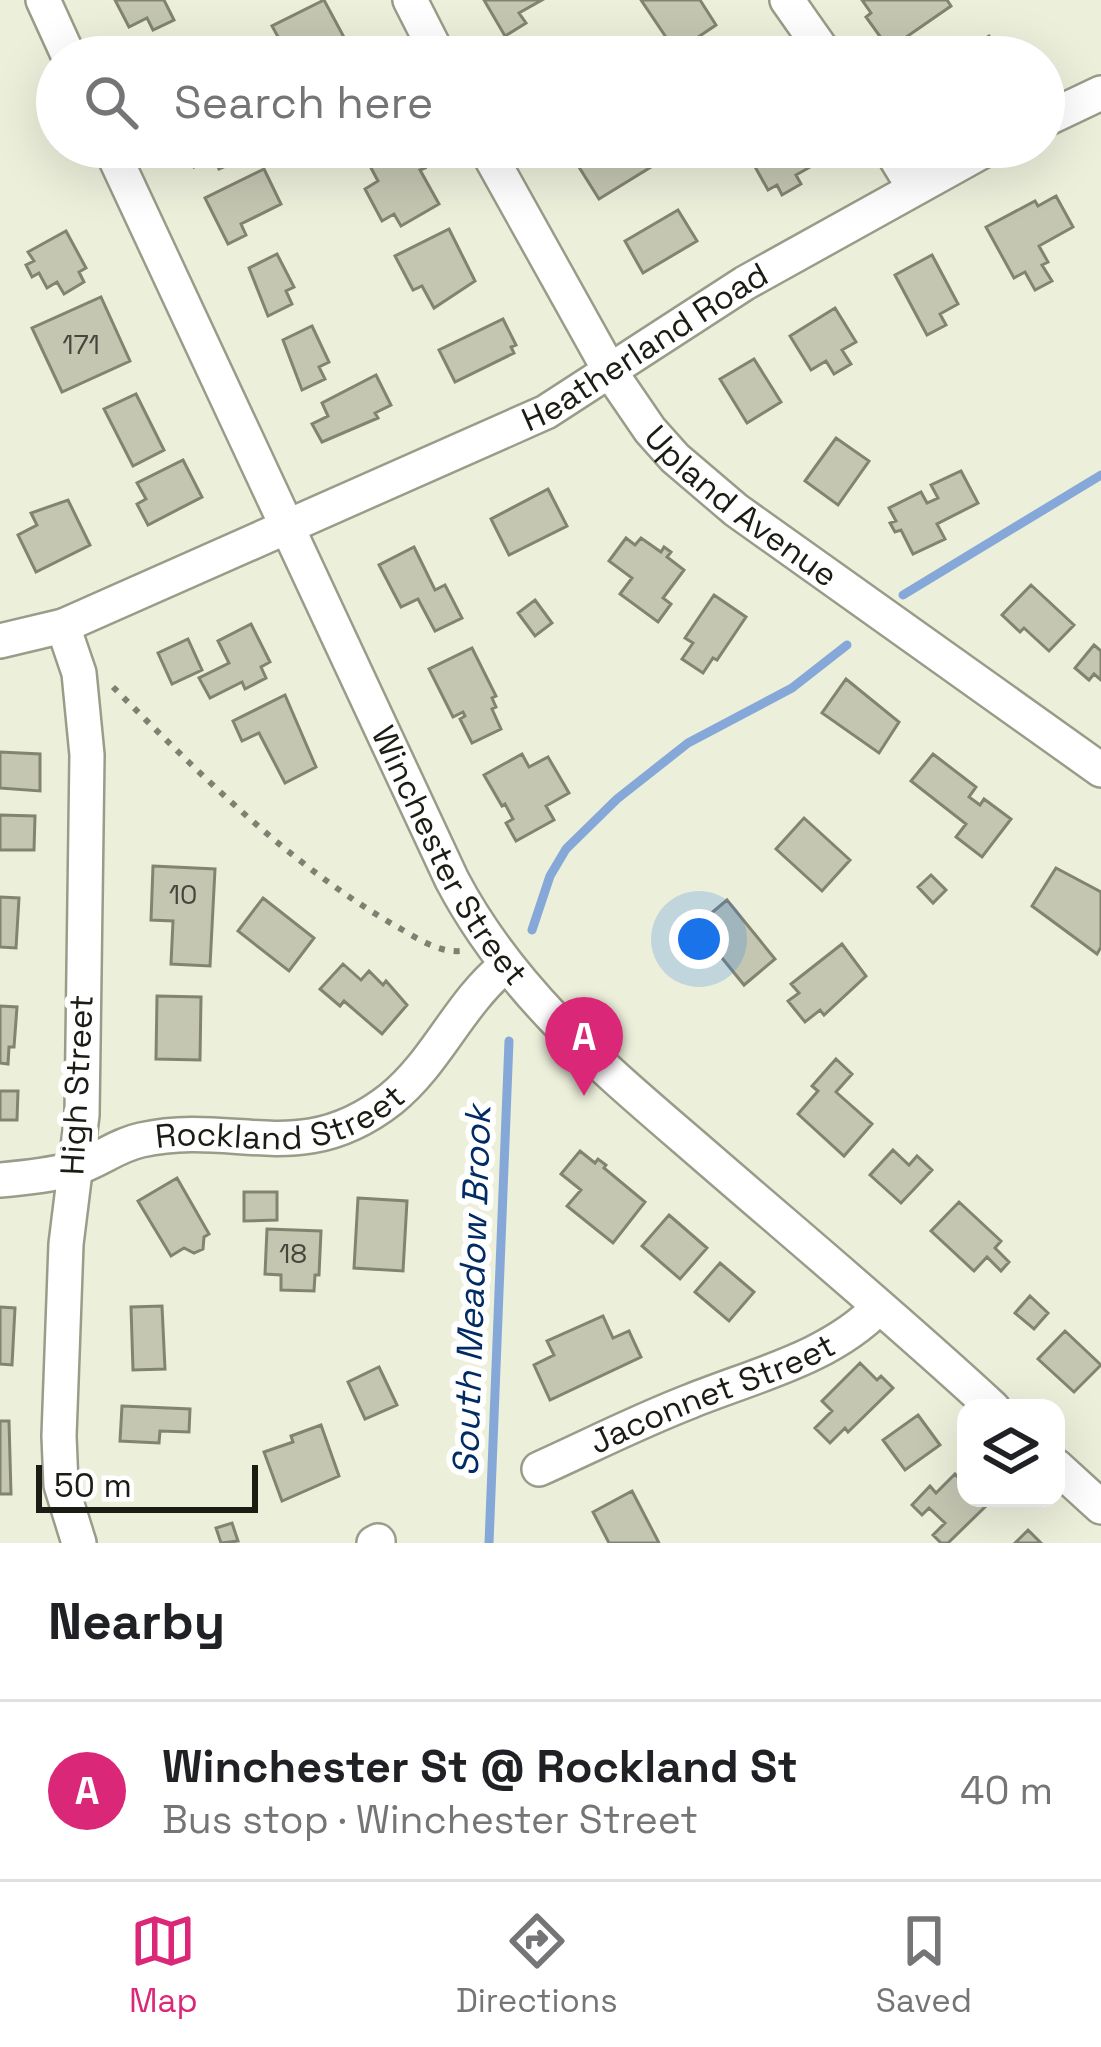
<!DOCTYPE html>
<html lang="en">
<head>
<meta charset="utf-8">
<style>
	:root { --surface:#fff; --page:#f6f6f6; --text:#202124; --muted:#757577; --line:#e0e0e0; --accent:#db2777 }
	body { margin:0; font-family:"Space Grotesk",sans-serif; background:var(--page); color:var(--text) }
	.controls { position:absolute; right:36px; bottom:36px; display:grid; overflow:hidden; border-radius:24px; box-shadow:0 12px 48px #0002 }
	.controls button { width:108px; height:108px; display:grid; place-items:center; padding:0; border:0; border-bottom:3px solid var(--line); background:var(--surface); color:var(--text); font:60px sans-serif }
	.scale { position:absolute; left:36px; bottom:30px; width:222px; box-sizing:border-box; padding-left:12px; border:6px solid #1b1c14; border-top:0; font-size:33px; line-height:42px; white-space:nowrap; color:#1b1c14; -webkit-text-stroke:9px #fff; paint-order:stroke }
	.you { position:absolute; left:699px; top:939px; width:42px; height:42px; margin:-30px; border:9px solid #fff; border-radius:50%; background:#1a73e8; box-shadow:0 0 0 18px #1a73e833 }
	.badge { display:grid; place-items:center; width:78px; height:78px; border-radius:50%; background:var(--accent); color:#fff; font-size:39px; font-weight:700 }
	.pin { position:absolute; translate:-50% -99px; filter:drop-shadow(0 3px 6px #0008) }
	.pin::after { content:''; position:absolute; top:63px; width:42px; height:36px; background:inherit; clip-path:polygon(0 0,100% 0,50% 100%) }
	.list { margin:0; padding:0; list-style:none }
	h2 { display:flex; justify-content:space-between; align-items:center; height:156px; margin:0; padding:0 48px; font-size:51px }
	h2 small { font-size:39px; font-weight:400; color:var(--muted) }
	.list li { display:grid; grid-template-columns:78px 1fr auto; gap:36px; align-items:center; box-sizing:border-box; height:180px; padding:0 48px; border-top:3px solid var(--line) }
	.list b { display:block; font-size:45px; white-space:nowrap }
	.list p { margin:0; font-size:39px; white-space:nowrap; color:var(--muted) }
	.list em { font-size:39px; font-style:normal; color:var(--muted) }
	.icon { flex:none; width:66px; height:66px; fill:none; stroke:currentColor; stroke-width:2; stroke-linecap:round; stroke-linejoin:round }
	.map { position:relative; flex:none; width:1101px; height:1543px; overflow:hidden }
	.search { position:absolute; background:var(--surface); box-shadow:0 12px 48px #0002; left:36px; right:36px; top:36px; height:132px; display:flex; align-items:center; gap:30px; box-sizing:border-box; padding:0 42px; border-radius:66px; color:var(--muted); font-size:45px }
	.sheet { height:336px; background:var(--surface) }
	nav { display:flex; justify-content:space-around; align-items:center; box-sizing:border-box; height:168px; border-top:3px solid var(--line); background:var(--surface); font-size:33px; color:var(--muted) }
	nav a { display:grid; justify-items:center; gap:6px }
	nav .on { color:var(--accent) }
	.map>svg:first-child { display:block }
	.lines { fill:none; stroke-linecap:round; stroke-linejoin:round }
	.stream { stroke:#85a8d9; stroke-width:9 }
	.building { fill:#c4c6b2; stroke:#828472; stroke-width:3 }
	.minor-casing { stroke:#9a9c89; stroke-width:38 }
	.path { stroke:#7e8072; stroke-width:6; stroke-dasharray:6 9; stroke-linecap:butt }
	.minor { stroke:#fff; stroke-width:33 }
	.labels { text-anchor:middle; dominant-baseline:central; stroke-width:12; stroke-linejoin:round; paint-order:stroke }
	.number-label { font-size:27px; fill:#45463c }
	.street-label { font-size:33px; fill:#1b1c14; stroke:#fff }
	.water-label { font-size:36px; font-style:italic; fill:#002b64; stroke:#fff }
</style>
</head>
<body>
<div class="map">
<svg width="1101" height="1543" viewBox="0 0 1101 1543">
	<rect width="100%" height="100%" fill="#ecefda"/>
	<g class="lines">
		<path class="stream" d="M903,595L1101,475
			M532,930L550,876L566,849L617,799L688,743L792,688L847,645
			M489,1543L509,1041"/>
	</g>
	<path class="building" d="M115,0H164L174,20L153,30L147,18L129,27Z
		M324,0L353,54L346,57H301L292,39L282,44L272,26Z
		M484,0H542L519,13L526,23L505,36Z
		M641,0H700L716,25L676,52Z
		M862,0H947L951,6L889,49L866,17L871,13Z
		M989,36L1001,57H954Z
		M183,38L192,57H147L146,56Z
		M569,39L579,57H536Z
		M185,147H244L248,156L219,169L214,158L194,167Z
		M404,147H413L425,168L420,170L439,204L401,226L394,214L382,221L365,189L378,181L370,166Z
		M586,147H622L628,158L640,150L651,167L599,199L572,156Z
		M744,147H817L824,159L796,175L801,184L782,195L777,185L768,190Z
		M264,169L281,204L241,224L246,235L228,244L205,198Z
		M1056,196L1073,227L1039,246L1048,262L1042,265L1052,281L1035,290L1025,272L1014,278L986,227L1035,201L1038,206Z
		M678,210L697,241L643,273L625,241Z
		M449,229L475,281L434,308L422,286L413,290L395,256Z
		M66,231L86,268L79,272L84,282L64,294L57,282L47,288L39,273L32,277L26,265L34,261L28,252Z
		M277,254L294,287L286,291L292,304L268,316L249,268Z
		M932,255L958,304L940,314L946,325L927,335L895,275Z
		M101,297L130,361L62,392L32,328Z
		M835,308L856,342L842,350L851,364L834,374L826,361L811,370L790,336Z
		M503,319L516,345L511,347L514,353L455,382L439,350Z
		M312,326L329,362L319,367L325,379L302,390L283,340Z
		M754,359L781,402L747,423L720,379Z
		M376,375L391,405L375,413L378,418L322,442L312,424L328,416L322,403Z
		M136,394L164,450L133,466L104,409Z
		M836,438L869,461L838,505L805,481Z
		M183,460L202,497L148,525L137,504L146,499L137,483Z
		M961,471L978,503L937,524L945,539L913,554L901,530L895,532L890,523L896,521L889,508L921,492L927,503L938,498L931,485Z
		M548,489L567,526L509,555L491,519Z
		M68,500L90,545L36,572L18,535L37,525L31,513Z
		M626,538L635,545L641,538L661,552L664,547L671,552L667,557L684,570L663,598L671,604L658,622L620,594L632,578L609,561Z
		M414,547L435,590L445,585L462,618L435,631L418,599L401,607L379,565Z
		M1031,585L1074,625L1049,651L1024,628L1020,632L1002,615Z
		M714,595L746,617L717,660L713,658L703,673L682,659L693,643L685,638Z
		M535,600L552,623L535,636L518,613Z
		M251,624L270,662L261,667L266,678L245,689L242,682L210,698L199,678L229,663L218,641Z
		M188,639L202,670L172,684L158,653Z
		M1094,645L1101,651V680L1094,674L1089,680L1075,668Z
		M472,648L496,696L492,698L496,707L492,709L501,729L472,743L460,719L465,716L463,712L453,717L429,669Z
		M846,679L899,722L879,753L822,713Z
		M285,695L316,767L285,783L259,733L242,741L233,721Z
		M0,752L40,754V791L0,788Z
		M522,754L529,767L548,757L569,793L546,806L554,820L516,841L506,823L513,819L505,804L502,806L484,775Z
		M933,754L976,787L969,797L980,805L984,799L1011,819L982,857L956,837L966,824L911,781Z
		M0,815L35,816L34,850H0Z
		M804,818L850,860L822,891L776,849Z
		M153,866L215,869L210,966L171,964L173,921L151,920Z
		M1056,868L1101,892V947L1097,954L1032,906Z
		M931,875L946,890L933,903L918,887Z
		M0,897L19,898L16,948L0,947Z
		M263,898L314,938L289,971L238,931Z
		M727,900L775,959L744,985L696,926Z
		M842,944L866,976L824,1015L820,1010L805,1022L788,1001L799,993L791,984Z
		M343,964L361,980L369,971L383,985L386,981L407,1005L382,1034L344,1001L340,1006L320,989Z
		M157,996L201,997L200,1060L156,1059Z
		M0,1006L17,1007L14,1047H9L8,1064L0,1063Z
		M836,1059L852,1074L836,1092L872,1124L844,1156L798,1114L818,1091L812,1086Z
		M0,1091H18L17,1120H0Z
		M893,1150L909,1165L917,1156L932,1170L901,1203L870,1175Z
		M580,1151L595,1163L598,1159L606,1165L604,1168L645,1202L613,1243L567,1206L581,1190L561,1174Z
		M177,1178L209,1234L204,1237L203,1249L194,1253L184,1248L171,1256L138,1201Z
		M244,1192H277V1220L244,1221Z
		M358,1198L407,1201L403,1271L354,1268Z
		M959,1202L1001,1241L995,1248L1009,1262L1001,1271L987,1257L974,1271L931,1231Z
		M669,1215L707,1248L680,1279L642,1246Z
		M267,1229L321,1231L319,1275H315L314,1291L281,1290V1275L265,1274Z
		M720,1263L754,1292L729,1321L695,1292Z
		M1030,1296L1048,1313L1034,1329L1015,1313Z
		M162,1306L165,1369L133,1370L131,1307Z
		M0,1307L15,1308L12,1365L0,1364Z
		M603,1316L613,1338L629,1331L641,1357L550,1400L534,1365L554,1355L547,1341Z
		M1065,1331L1101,1365L1074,1392L1038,1359Z
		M860,1363L877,1380L881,1376L893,1388L848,1432L845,1428L830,1443L815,1428L832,1411L822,1401Z
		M379,1367L397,1405L365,1419L348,1382Z
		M122,1406L190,1409L189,1432L160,1431L159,1443L120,1441Z
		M918,1415L940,1445L905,1470L883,1440Z
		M0,1421H9L11,1494H0Z
		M321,1425L339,1476L282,1501L264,1452L293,1442L291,1436Z
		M955,1474L966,1486V1498H978L986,1506L948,1543H941L933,1535L945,1523L929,1508L922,1515L912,1505L930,1486L936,1493Z
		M632,1491L659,1543H609L593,1512Z
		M232,1523L238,1541L221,1543L216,1528Z
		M1028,1530L1041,1543H1015Z"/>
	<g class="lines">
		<defs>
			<g id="minor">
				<path d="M43,0L69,57"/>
				<path d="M410,0L439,57"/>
				<path d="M787,0L827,57"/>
				<path d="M1044,120L1101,93"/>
				<path id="s1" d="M110,147L452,880C511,992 603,1068 697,1149C796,1235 897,1319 993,1408"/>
				<path id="s2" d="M485,147L611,373L650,430L675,458L736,510L1101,770"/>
				<path d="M889,147L914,188"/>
				<path d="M63,626L79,673L87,755L82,1115L66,1244L59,1436L61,1485L79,1543"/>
				<path id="s3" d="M0,641L63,626L546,412L745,283L990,147"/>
				<path id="s4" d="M0,1180C24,1178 50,1175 73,1169C97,1162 117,1145 141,1140C235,1119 301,1170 391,1099C437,1062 459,1003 505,966"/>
				<path d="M1056,1466L1101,1507"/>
				<path id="s5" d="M539,1469C590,1446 639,1421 691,1401C755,1375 830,1358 879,1307"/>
				<path d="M374,1543L378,1541"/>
			</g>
		</defs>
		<use href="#minor" class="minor-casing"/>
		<path class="path" d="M113,687C200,774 287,863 394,925C414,936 437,953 461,951"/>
		<use href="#minor" class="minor"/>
	</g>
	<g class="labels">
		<g class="number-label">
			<text x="81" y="344">171</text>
			<text x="183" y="894">10</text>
			<text x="293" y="1253">18</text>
		</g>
		<g class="street-label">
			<text stroke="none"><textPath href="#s3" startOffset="711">Heatherland Road</textPath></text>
			<text stroke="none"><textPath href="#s2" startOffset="447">Upland Avenue</textPath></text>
			<text stroke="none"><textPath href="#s1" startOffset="786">Winchester Street</textPath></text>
			<text transform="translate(77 1085) rotate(-87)">High Street</text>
			<text stroke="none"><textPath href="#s4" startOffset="291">Rockland Street</textPath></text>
			<text stroke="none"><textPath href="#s5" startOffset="189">Jaconnet Street</textPath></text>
		</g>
		<g class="water-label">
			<text transform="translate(472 1291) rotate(-88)">South Meadow Brook</text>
		</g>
	</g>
</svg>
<div class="controls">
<button><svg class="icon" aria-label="layers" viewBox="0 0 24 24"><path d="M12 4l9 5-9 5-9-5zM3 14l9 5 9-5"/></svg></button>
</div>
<div class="scale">50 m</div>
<div class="you"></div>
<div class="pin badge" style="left:584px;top:1096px">A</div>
<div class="search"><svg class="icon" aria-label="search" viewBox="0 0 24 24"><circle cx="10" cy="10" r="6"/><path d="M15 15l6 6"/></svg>Search here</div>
</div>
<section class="sheet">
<h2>Nearby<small></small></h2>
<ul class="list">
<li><span class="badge">A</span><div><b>Winchester St @ Rockland St</b><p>Bus stop · Winchester Street</p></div><em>40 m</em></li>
</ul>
</section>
<nav>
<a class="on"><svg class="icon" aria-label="map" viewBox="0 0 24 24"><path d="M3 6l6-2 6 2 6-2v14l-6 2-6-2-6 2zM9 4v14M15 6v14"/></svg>Map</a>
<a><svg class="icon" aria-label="directions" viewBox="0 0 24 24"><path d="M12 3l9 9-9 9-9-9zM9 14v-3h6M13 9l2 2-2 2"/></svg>Directions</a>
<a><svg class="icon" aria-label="saved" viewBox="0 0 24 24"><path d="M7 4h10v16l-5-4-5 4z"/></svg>Saved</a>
</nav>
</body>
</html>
